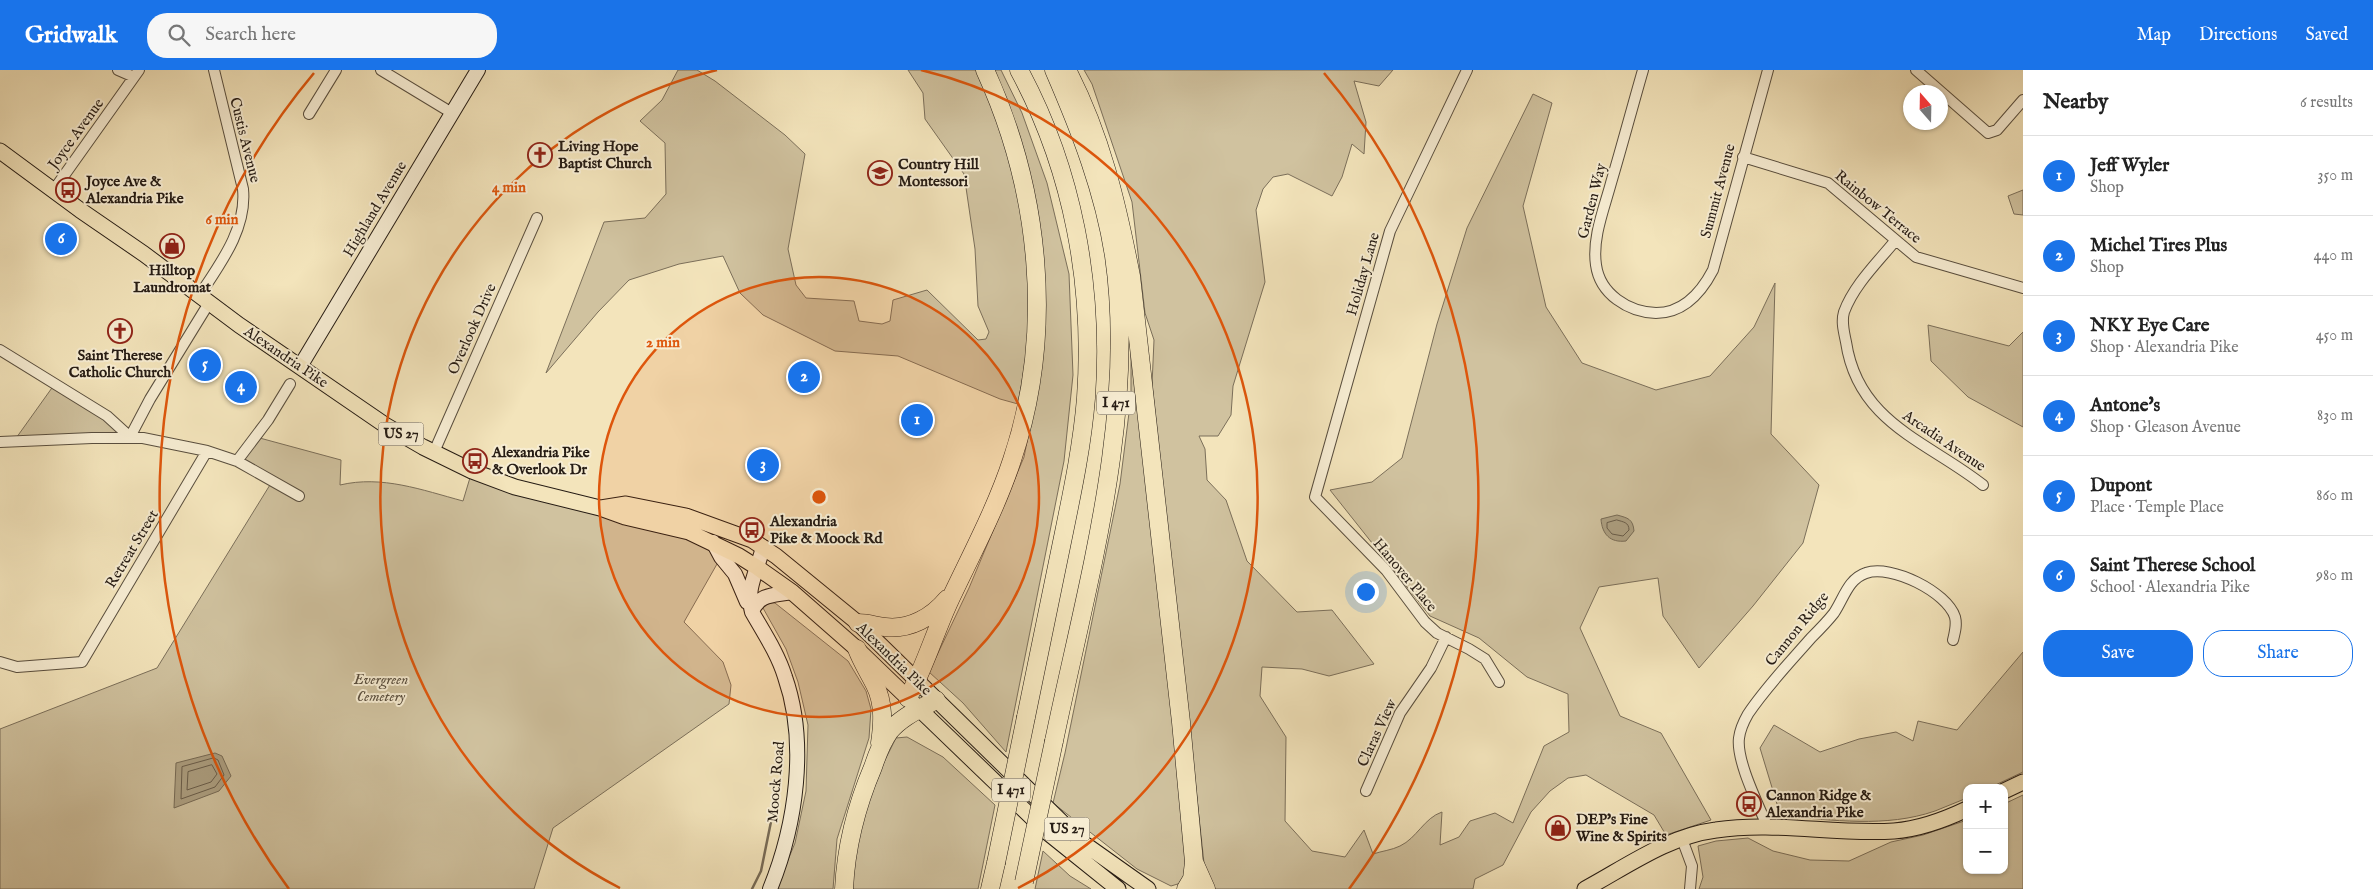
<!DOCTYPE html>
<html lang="en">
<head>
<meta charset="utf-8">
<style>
	:root { --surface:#fff; --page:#f6f6f6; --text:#222; --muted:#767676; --line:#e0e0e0; --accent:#1a73e8 }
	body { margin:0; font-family:"IM FELL English",serif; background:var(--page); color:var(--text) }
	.controls { position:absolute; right:15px; bottom:15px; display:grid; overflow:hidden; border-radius:10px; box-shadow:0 1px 4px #0004 }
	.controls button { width:45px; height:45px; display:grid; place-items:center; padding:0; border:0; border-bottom:1px solid var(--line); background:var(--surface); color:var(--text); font:25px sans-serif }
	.compass { position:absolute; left:1903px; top:15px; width:45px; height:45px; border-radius:50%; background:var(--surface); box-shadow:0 1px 4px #0004; rotate:340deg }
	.you { position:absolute; left:1365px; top:521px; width:18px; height:18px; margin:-12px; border:4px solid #fff; border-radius:50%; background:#1a73e8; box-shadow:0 0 0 8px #1a73e833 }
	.badge { display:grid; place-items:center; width:32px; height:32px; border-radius:50%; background:var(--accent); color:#fff; font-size:16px; font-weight:700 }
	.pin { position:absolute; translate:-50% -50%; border:2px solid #fff; box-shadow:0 1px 5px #0006 }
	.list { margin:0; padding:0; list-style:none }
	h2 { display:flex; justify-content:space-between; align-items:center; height:65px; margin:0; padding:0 20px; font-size:21px }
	h2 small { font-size:16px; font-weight:400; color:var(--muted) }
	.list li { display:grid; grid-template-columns:32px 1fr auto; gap:15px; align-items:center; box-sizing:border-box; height:80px; padding:0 20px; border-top:1px solid var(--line) }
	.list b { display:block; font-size:19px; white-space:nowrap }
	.list p { margin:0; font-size:16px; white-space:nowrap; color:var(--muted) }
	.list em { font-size:16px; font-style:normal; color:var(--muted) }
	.actions { display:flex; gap:10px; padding:15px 20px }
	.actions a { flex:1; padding:11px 0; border:1px solid var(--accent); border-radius:20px; text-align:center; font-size:18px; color:var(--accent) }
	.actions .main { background:var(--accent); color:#fff }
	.icon { flex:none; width:28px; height:28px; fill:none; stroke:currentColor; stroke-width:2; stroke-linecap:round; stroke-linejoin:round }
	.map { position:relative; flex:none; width:2023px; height:819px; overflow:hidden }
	header { display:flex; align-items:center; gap:30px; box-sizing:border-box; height:70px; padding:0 25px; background:var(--accent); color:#fff }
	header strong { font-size:24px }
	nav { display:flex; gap:28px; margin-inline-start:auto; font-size:18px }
	.search { width:350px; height:45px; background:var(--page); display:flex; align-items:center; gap:12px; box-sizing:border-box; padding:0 18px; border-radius:20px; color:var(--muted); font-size:19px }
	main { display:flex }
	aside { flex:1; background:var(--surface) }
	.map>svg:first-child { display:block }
	.green { fill:#d0c29f; stroke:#7b6f5a }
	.water { fill:#ada082; stroke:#776b56 }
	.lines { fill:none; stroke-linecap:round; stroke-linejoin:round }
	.shore { stroke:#6a5e4b; stroke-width:1 }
	.stream { stroke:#776b56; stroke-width:2.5 }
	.street-casing { stroke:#594e3e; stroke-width:12 }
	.secondary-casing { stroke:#261c14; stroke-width:16 }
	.primary-casing { stroke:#261c14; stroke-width:17 }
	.highway-casing { stroke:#261c14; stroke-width:19 }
	.street { stroke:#f7edd3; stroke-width:10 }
	.secondary { stroke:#f7edd3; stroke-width:14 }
	.primary { stroke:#f3e4bb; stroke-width:15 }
	.highway { stroke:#f3e4bb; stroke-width:18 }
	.highway-bridge-casing { stroke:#261c14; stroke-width:19; stroke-linecap:butt }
	.highway-bridge { stroke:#f3e4bb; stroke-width:18 }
	.ring { fill:none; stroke:#de560c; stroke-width:2.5 }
	.labels { text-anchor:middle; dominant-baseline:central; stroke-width:4; stroke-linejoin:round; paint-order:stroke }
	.shield { fill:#f7edd3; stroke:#655b4d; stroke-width:1 }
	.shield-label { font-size:14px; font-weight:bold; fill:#261c14 }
	.street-label { font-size:15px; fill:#261c14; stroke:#f7edd3 }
	.poi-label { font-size:15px; font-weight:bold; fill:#261c14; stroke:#f7edd3; text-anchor:start }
	.park-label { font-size:15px; font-style:italic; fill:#594e3e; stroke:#f7edd3 }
	.centre { fill:#de560c; stroke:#f7edd3; stroke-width:2.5 }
	.ring-label { font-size:15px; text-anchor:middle; font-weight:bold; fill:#de560c; stroke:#f7edd3; stroke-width:4; stroke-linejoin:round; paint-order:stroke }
</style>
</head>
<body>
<header>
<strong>Gridwalk</strong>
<div class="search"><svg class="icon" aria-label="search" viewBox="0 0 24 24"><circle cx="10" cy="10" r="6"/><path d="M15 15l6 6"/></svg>Search here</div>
<nav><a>Map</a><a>Directions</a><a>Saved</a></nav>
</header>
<main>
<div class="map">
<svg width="2023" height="819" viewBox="0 0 2023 819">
	<rect width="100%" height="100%" fill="#f3e4bb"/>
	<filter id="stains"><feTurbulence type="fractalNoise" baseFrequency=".004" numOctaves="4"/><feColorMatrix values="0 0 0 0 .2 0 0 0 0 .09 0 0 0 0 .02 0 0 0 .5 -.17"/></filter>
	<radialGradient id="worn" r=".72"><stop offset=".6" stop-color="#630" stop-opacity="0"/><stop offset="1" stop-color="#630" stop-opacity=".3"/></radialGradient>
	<path class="green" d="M678,0H697L715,11L785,65L805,84L788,179L796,215L806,228L854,231L859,251L882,254L890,251L893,230L927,220L978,270L986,269L989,262L978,236L975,179L964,104L925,49L923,23L908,0H978L1009,80L1024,150L1030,224L1028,276L1018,334L1000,329L898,286L835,281L763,245L740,223L723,186L679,194L629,210L598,242L546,303L604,152L645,148L666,124L665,73L640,51L662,30Z
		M992,0H1001L1022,43L1047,113L1069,204L1073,305L1064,391L1006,682L963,633L929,602L969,518L1024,387L1037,322L1045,225L1038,143L1017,58Z
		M1084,0H1393L1379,16L1354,11L1366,52L1364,84L1352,74L1342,107L1332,126L1288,104L1273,107L1263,119L1256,140L1265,212L1233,316L1231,345L1218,366H1199L1205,379L1207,410L1226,430L1247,491L1297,542L1332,540L1374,594L1329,606L1302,599L1262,597L1260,626L1286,667L1285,751L1312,781L1345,787L1364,760L1373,784C1382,781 1392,780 1400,776C1417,768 1424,748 1442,742L1440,775L1459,767L1470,751L1495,743L1513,753L1544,676L1569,662L1568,624L1527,607L1479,568L1430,546L1330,420L1372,412L1402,388L1437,254L1467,158L1533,24L1552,33L1523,136L1546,237L1582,293L1656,320L1710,306L1754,257L1775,213L1771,364L1819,415L1803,473L1753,536L1699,598L1663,546L1658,508L1599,517L1580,558L1620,646L1661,663L1711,750L1666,765L1654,745L1586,705L1568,708L1550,721L1531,742L1503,795L1475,809L1473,819H1213L1204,793L1152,315L1154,270L1145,243L1132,132L1092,14Z
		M2023,120V145L2014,144L2008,126Z
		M1131,251L1140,318L1187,801L1181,813L1171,816L1137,799L1053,733L1065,683L1120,414L1131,327Z
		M1928,255L2009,276L2023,262V357L1968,327L1931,291Z
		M54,315L130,367L14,371Z
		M256,367L341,390L340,415C382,405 422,420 463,431L472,401L689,462L721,487L684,552L723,592L731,615L729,634L553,758L534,819H0V659L157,598L273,410L237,391Z
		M775,533L848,591L866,621L871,639L869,668L837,769L833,819H776L795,773L806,721L808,655L798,612L786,579L763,538L766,534Z
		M2023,582V702L1989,718H1967V728C1956,732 1946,737 1935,741C1886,758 1832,750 1783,746L1777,734L1760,678L1774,655L1820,682L1859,669L1896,662L1913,671L1918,651L1957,660Z
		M907,667L943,687L995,735L978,819H850L857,762L884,692L896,668Z
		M2023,725V819H1699L1703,807L1698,776L1716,771L1748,768L1773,781L1810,790L1849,791L1891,772L1923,765L1967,750V800H2004V734Z
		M1043,781L1070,806L1091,819H1035Z"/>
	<path class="water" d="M1617,445C1628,448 1633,449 1634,461L1626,471C1610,473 1602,464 1601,449Z
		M215,683L222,686L231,706L219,721L174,738L176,693Z"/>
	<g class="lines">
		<path class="shore" d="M1617,450C1623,452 1629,452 1629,460L1623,466L1612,464L1607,458V453Z
			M214,688L218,690L224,705L215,717L181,729L182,697Z
			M212,695L217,704L211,712L187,720L188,702Z"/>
		<path class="stream" d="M752,819L761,801L775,732L774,720"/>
		<defs>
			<path id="street" d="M118,0L134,7
				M381,0L452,43
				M1467,0L1390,161L1315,427L1386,500L1425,552L1437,563L1469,579L1485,589L1499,612
				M1643,0C1632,38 1622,76 1611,113C1604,139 1592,168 1596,195C1600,224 1628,242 1656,243C1683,243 1701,223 1713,200L1768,0
				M1916,0L1988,63L1997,60L2023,30
				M309,44L336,0
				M1743,87L1828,113L1916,187L2023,218
				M53,121L139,0
				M1895,171C1877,193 1854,215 1844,242C1841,252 1844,262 1846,272C1858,353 1927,371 1983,415
				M199,226C220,194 247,159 243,119L214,0
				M0,280L107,346L130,367
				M130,367L150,329L209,233
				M0,372L92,368H143L207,381L237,391L299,426
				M434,382L537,148
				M237,391L268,350L290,314
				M0,592L17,597L82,592L207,381
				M1366,721L1400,643L1431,598L1446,567
				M1768,758C1759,736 1736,691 1739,668C1740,660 1744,651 1748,644C1766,617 1790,592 1811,568C1819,560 1827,552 1834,543C1844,528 1848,509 1866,503C1891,494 1947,522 1955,547C1957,555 1955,562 1953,570
				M1682,769L1692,796L1690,819"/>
			<path id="secondary" d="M301,295L478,0
				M713,472L721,487L735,504L747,532
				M763,477C758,499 745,520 752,542C764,563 778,584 785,607C808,673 796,755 770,819
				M752,542C759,523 774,526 792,522"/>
			<path id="primary" d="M0,81L80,140L144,184L239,255L385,355L423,377L472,401L515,417L600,438L625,447L689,462L739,486L758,498L792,522L857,579L1047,762L1118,819
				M601,438L626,434L686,446L752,470L776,486L858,553L1083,773L1148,819
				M2004,721L2023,712
				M1585,819C1626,797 1668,766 1716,760C1775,751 1835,765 1894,761C1920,759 1944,750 1967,739"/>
			<path id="highway" d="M1019,0C1073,100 1094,215 1086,328C1082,378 1071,428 1061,477C1049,533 1038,590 1026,647
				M1054,0C1080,60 1104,121 1114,186C1137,345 1086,517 1054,671
				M1067,0C1101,65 1117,134 1131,206L1181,652L1194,792L1192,809L1186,819
				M858,553C868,553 876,556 885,557C910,560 932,547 947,529
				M857,579C862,592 869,603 875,615C884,633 883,653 880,673
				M908,628C924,598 934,565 948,534C970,487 996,439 1012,390C1055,262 1040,120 985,0
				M1194,792L1206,819
				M844,819C846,776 856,737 873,697C877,685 882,672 889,662C901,647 920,639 936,630
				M990,819L996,793"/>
		</defs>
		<use href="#street" class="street-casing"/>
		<use href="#secondary" class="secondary-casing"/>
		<use href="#primary" class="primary-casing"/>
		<use href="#highway" class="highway-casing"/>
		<use href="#street" class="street"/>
		<use href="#secondary" class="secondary"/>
		<use href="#primary" class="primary"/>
		<use href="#highway" class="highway"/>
		<defs>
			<path id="highway-bridge" d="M996,793L1026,647
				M1024,812L1054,671"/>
		</defs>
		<use href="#highway-bridge" class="highway-bridge-casing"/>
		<use href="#highway-bridge" class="highway-bridge"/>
	</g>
	<circle cx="819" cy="427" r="220" fill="#de560c" fill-opacity=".12"/>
	<g class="ring">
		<circle cx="819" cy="427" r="220"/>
		<path d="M620 818A439 439 0 0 1 717 0M921 0A439 439 0 0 1 1018 818"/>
		<path d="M289 819A659 659 0 0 1 314 3M1324 3A659 659 0 0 1 1349 819"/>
	</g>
	<defs>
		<symbol id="church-ring" viewBox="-11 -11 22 22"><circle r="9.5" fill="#f7edd3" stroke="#8f2418" stroke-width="1.5"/><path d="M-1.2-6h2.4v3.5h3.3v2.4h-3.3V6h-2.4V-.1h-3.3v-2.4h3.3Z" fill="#8f2418"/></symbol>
		<symbol id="school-ring" viewBox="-11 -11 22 22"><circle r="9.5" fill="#f7edd3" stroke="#8f2418" stroke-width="1.5"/><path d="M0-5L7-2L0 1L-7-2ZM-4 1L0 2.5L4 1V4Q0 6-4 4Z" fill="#8f2418"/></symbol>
		<symbol id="bus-ring" viewBox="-11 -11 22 22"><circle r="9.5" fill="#f7edd3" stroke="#8f2418" stroke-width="1.5"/><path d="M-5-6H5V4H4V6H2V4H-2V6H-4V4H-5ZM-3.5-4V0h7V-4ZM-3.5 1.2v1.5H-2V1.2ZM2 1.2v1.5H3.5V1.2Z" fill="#8f2418"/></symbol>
		<symbol id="shop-ring" viewBox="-11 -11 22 22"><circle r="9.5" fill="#f7edd3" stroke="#8f2418" stroke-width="1.5"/><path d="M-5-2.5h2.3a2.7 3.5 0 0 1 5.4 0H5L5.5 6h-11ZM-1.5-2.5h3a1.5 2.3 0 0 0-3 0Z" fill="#8f2418"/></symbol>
	</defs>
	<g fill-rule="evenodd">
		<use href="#church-ring" x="526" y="71" width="28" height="28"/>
		<use href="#school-ring" x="866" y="89" width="28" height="28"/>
		<use href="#bus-ring" x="54" y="106" width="28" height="28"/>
		<use href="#shop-ring" x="158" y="162" width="28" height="28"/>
		<use href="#church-ring" x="106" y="247" width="28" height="28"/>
		<use href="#bus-ring" x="461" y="377" width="28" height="28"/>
		<use href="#bus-ring" x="738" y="446" width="28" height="28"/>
		<use href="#bus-ring" x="1735" y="720" width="28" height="28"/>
		<use href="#shop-ring" x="1544" y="744" width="28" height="28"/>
	</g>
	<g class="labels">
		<g class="shield">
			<rect x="1097" y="321.5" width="38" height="23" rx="4"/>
			<rect x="378.5" y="352.5" width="45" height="23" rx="4"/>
			<rect x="992" y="708.5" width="38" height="23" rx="4"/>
			<rect x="1044.5" y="747.5" width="45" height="23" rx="4"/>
		</g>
		<g class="shield-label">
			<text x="1116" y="333">I 471</text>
			<text x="401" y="364">US 27</text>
			<text x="1011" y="720">I 471</text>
			<text x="1067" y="759">US 27</text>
		</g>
		<g class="street-label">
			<text transform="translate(76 64) rotate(-54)">Joyce Avenue</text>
			<text transform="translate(245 70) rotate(76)">Custis Avenue</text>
			<text transform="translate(1718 121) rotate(-75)">Summit Avenue</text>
			<text transform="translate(1592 131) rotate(-76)">Garden Way</text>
			<text transform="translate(1878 137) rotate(39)">Rainbow Terrace</text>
			<text transform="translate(375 139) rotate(-59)">Highland Avenue</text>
			<text transform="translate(1363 204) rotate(-74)">Holiday Lane</text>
			<text transform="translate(472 259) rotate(-66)">Overlook Drive</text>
			<text transform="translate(286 287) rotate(34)">Alexandria Pike</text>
			<text transform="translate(1944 371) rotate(34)">Arcadia Avenue</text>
			<text transform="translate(132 479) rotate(-59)">Retreat Street</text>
			<text transform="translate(1405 505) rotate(50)">Hanover Place</text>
			<text transform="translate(1797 559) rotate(-51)">Cannon Ridge</text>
			<text transform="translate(894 589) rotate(44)">Alexandria Pike</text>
			<text transform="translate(1377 663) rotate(-65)">Claras View</text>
			<text transform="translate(776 712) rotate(-85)">Moock Road</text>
		</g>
		<g class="poi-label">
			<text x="558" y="76">Living Hope<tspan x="558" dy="17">Baptist Church</tspan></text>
			<text x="898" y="94">Country Hill<tspan x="898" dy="17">Montessori</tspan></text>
			<text x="86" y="111">Joyce Ave &amp;<tspan x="86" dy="17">Alexandria Pike</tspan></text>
			<text x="172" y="200" text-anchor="middle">Hilltop<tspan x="172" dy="17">Laundromat</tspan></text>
			<text x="120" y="285" text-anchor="middle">Saint Therese<tspan x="120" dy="17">Catholic Church</tspan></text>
			<text x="492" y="382">Alexandria Pike<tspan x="492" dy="17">&amp; Overlook Dr</tspan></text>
			<text x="770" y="451">Alexandria<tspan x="770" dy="17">Pike &amp; Moock Rd</tspan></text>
			<text x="1766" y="725">Cannon Ridge &amp;<tspan x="1766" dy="17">Alexandria Pike</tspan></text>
			<text x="1576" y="749">DEP's Fine<tspan x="1576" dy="17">Wine &amp; Spirits</tspan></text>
		</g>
		<g class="park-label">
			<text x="381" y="609">Evergreen<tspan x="381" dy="17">Cemetery</tspan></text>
		</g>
	</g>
	<circle cx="819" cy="427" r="8" class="centre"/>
	<g class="ring-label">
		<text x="509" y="122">4 min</text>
		<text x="222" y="154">6 min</text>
		<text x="663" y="277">2 min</text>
	</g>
	<rect width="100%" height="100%" filter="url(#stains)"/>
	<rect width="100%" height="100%" fill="url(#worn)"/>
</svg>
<div class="controls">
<button>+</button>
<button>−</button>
</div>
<svg class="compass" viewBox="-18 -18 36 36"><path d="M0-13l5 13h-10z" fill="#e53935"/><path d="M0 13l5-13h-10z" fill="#767676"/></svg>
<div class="you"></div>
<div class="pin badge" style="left:917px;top:350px">1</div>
<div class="pin badge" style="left:804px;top:307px">2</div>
<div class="pin badge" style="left:763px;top:395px">3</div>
<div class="pin badge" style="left:241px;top:317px">4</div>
<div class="pin badge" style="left:205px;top:295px">5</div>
<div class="pin badge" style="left:61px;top:169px">6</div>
</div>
<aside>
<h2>Nearby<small>6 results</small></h2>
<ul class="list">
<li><span class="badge">1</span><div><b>Jeff Wyler</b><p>Shop</p></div><em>350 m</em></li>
<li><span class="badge">2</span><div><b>Michel Tires Plus</b><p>Shop</p></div><em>440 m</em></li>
<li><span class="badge">3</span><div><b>NKY Eye Care</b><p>Shop · Alexandria Pike</p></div><em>450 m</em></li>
<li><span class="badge">4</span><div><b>Antone's</b><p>Shop · Gleason Avenue</p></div><em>830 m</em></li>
<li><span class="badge">5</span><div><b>Dupont</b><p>Place · Temple Place</p></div><em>860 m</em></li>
<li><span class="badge">6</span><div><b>Saint Therese School</b><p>School · Alexandria Pike</p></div><em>980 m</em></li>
</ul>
<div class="actions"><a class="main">Save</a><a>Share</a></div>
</aside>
</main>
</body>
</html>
